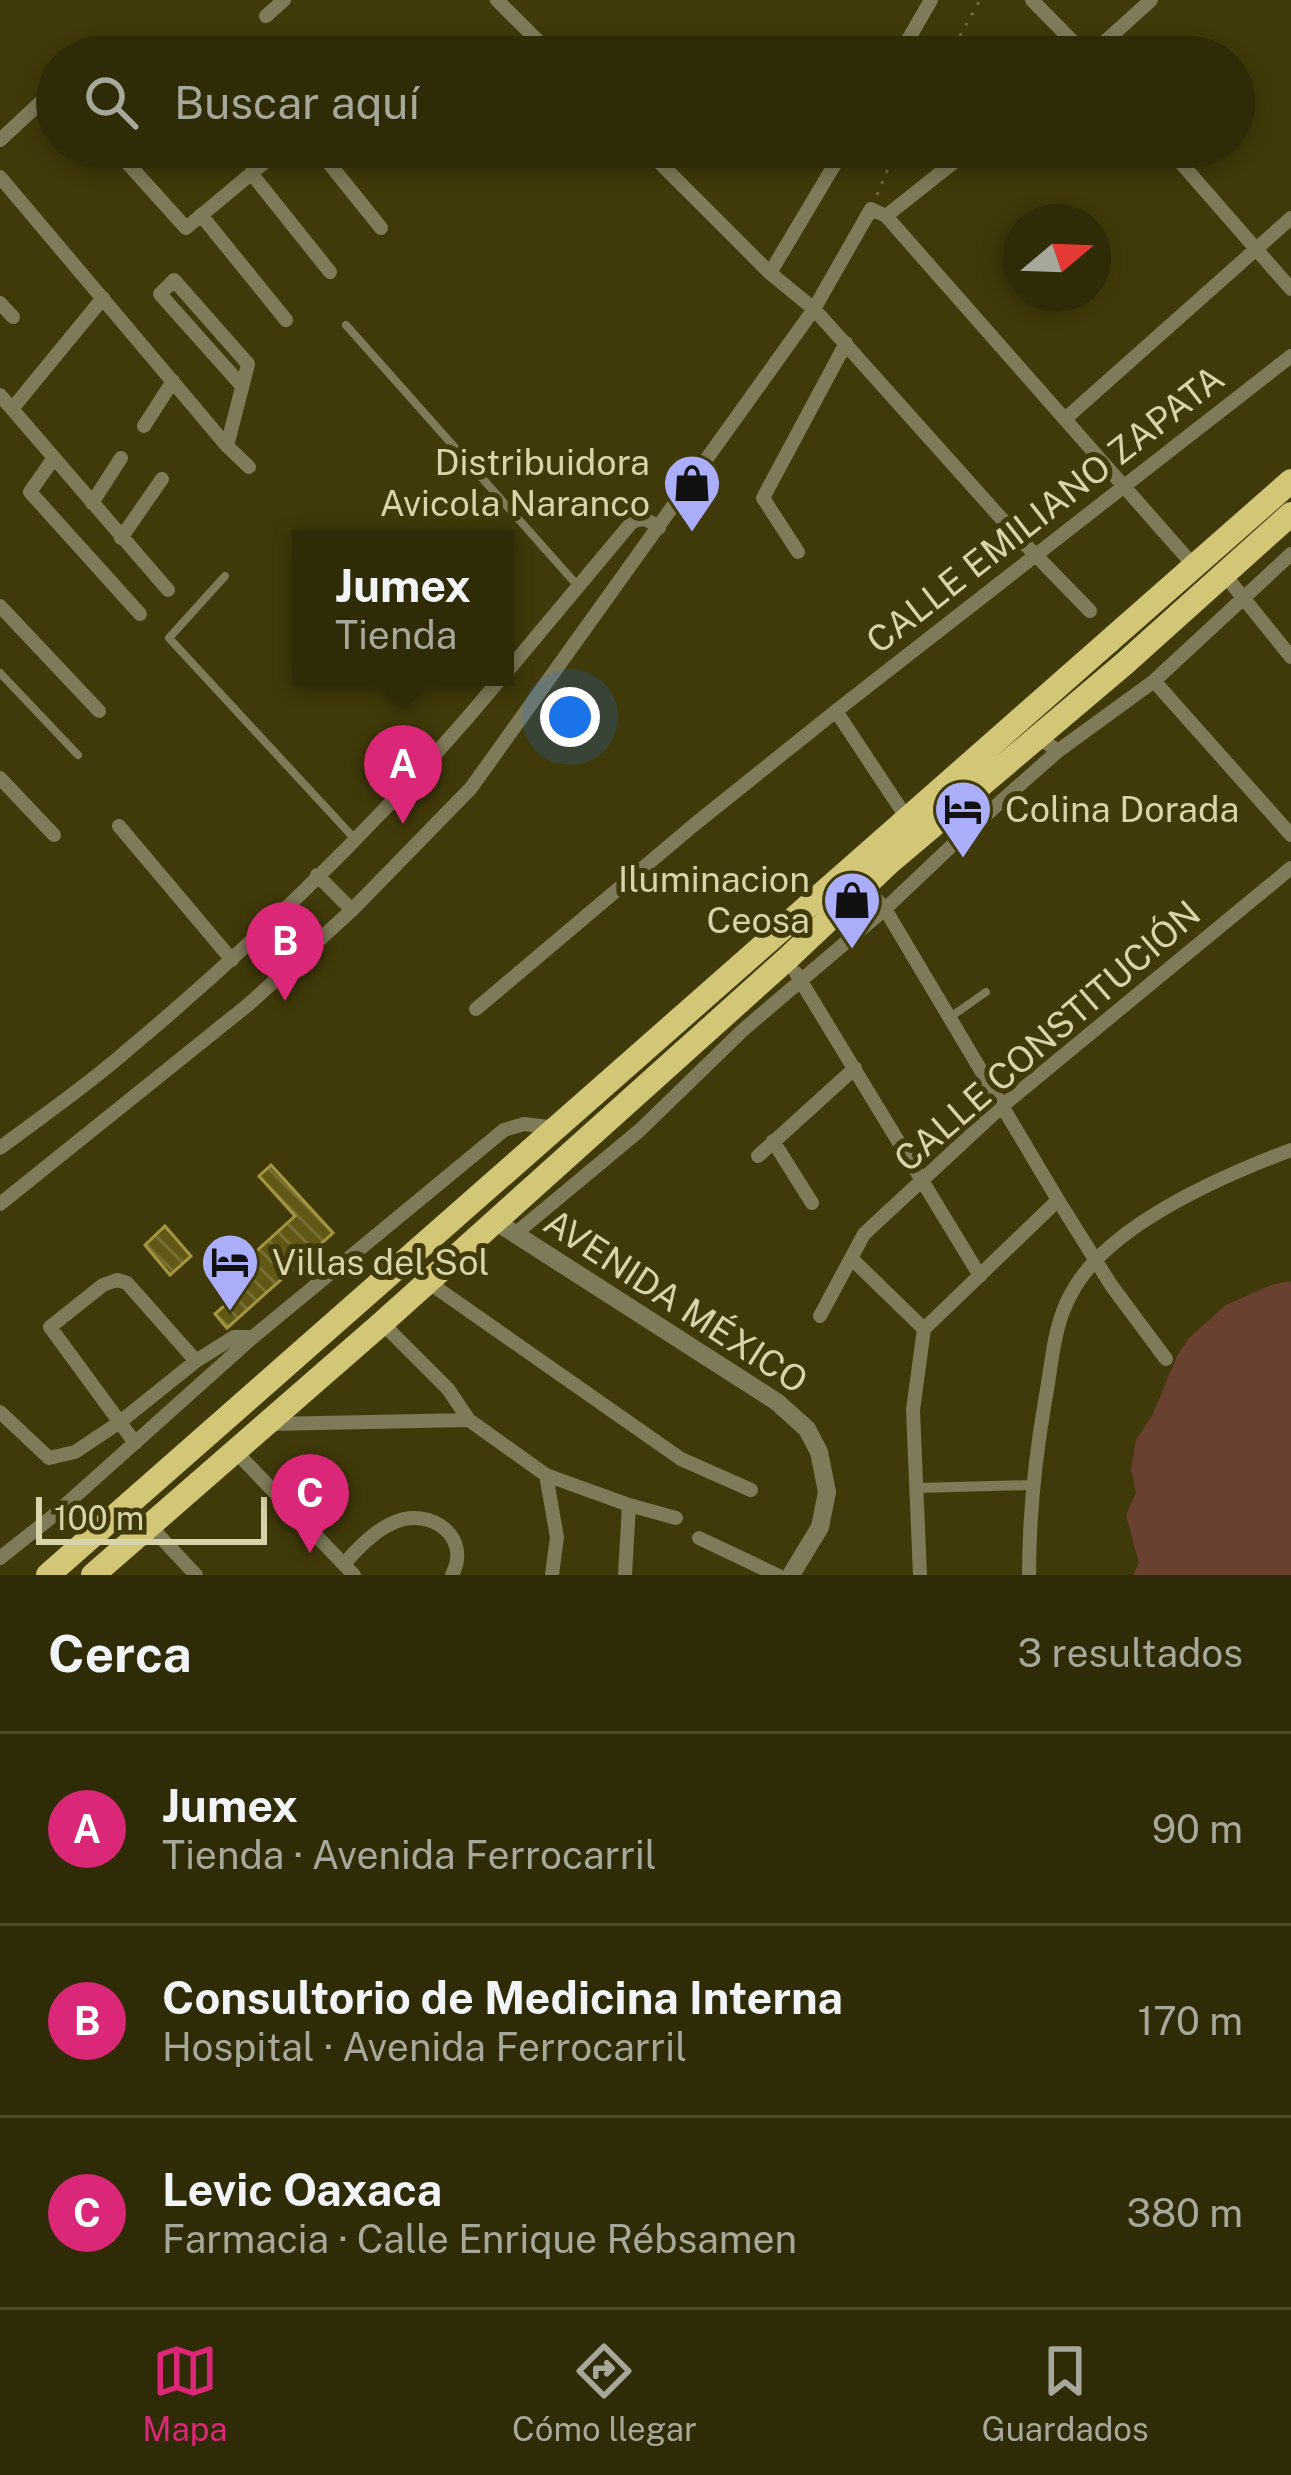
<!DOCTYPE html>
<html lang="es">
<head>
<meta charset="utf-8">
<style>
	:root { --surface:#302b07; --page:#383311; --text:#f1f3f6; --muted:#a8a79b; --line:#4b4728; --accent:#db2777 }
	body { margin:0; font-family:"Public Sans",sans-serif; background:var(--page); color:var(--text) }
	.compass { position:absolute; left:1003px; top:204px; width:108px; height:108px; border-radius:50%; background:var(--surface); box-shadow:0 6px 18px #0003; rotate:71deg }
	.scale { position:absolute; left:36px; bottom:30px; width:231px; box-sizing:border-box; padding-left:12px; border:6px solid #d9d3aa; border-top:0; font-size:33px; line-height:42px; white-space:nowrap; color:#d9d3aa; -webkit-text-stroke:9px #403909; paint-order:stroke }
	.you { position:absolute; left:570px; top:717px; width:42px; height:42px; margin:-30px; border:9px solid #fff; border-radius:50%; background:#1a73e8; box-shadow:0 0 0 18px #1a73e833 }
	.badge { display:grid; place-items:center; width:78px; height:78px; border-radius:50%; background:var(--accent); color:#fff; font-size:39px; font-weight:700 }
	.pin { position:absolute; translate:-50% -99px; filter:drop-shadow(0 3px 6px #0008) }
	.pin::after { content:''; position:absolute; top:63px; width:42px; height:36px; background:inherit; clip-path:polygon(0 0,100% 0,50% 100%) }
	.popup { position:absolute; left:292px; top:530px; width:222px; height:156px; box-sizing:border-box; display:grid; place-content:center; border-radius:0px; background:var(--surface); filter:drop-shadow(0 3px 9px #0005); font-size:39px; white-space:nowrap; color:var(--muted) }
	.popup b { font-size:45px; color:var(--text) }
	.popup::after { content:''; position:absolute; left:50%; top:100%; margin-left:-24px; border:24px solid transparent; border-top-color:var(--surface) }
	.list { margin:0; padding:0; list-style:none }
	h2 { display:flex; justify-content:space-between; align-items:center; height:156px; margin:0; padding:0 48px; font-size:51px }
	h2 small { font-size:39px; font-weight:400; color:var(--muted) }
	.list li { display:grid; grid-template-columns:78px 1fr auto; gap:36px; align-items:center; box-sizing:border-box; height:192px; padding:0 48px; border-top:3px solid var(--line) }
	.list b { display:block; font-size:45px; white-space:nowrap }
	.list p { margin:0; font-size:39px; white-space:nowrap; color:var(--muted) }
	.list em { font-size:39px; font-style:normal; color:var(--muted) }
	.icon { flex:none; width:66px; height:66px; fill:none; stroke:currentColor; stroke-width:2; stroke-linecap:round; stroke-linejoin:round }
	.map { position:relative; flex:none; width:1291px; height:1575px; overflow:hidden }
	.search { position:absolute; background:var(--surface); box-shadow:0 6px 18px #0003; left:36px; right:36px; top:36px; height:132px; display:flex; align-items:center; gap:30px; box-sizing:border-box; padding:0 42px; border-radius:66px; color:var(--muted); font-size:45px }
	.sheet { height:732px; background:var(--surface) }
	nav { display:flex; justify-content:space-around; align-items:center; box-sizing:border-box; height:168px; border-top:3px solid var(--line); background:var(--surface); font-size:33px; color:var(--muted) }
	nav a { display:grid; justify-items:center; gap:6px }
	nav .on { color:var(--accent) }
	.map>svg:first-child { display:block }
	.green { fill:#6a4031 }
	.building { fill:url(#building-back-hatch); stroke:#a3963f; stroke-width:3 }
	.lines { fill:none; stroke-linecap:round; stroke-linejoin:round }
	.path { stroke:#716a3d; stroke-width:3; stroke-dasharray:3 9; stroke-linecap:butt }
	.service { stroke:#7f7a58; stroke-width:8 }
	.pedestrian { stroke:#7f7a58; stroke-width:10 }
	.minor { stroke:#7f7a58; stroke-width:14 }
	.tertiary { stroke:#7f7a58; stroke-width:18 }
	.trunk { stroke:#d2c677; stroke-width:24 }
	.labels { text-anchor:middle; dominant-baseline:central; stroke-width:10; stroke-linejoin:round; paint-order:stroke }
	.poi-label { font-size:36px; fill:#d9d3aa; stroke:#403909; text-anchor:end }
	.street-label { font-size:36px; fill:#d9d3aa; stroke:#403909 }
</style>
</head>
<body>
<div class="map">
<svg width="1291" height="1575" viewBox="0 0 1291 1575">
	<defs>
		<pattern id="building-back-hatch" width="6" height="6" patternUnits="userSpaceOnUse" patternTransform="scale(3)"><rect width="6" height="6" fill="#615816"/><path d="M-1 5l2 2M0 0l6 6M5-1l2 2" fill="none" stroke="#776f35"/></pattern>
	</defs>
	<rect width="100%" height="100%" fill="#403909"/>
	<path class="green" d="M1291,1281V1575H1133L1139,1563L1126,1515L1136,1493L1131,1469L1136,1440L1153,1414L1177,1356L1189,1338L1226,1305L1271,1285Z"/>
	<path class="building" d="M271,1165L333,1233L227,1328L215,1314L240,1292L231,1282V1274L295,1216L259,1176Z
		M165,1226L191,1256L170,1275L145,1245Z"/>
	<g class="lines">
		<path class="path" d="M948,57L980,0
			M877,195L897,147"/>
		<path class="service" d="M346,325L577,585
			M225,576L169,638L354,838
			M0,673L78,755
			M949,1018L986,992"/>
		<path class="pedestrian" d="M917,1488L1031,1485"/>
		<path class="minor" d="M497,0L554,57
			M1032,0L1088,57L1151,0
			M266,16L284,0
			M898,57L931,0
			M0,140L57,87
			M113,147L186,228L283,147
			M316,147L381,228
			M644,147L770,273L814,309L1017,536L1090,611
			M1167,147L1291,289
			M251,173L330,272
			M0,177L227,446L249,467
			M201,215L286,320
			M886,216L973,147
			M770,273L845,147
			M0,303L13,317
			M0,395L168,590
			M12,409L103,298
			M1065,419L1291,218
			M144,426L173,381
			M227,446L248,364L174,280L160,294L242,386
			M53,459L30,492L140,614
			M92,503L121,458
			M121,538L162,479
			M798,552L763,498L846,343
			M1224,574L1291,657
			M0,606L99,711
			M505,674L632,522C645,517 649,520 659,528
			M1154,681L1291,835
			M836,711L908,820
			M1038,737L1058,751L1154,681L1291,554
			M0,778L54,835
			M119,826L232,960
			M317,875L352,910
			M865,886L885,909L1058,1200L1111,1285L1166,1359
			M796,973L980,1276
			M476,1009L695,824L836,711L1291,356
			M773,1141L812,1203
			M0,1148C41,1117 85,1087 124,1053C259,940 390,812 502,677
			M758,1156L855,1068
			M0,1204L249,1004L352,910L471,788L814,309L871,209L886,216L1194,566
			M515,1234L640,1130L743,1030L885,909L961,837L1058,751
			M851,1258L924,1329
			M428,1282L681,1459L751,1490
			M820,1316L864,1234L1001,1107L1291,868
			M382,1323L448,1389L469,1420
			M0,1412L49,1458L75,1452L120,1422L196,1361
			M269,1424L469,1420L546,1475L557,1537L552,1575
			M135,1443L50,1327L103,1285L117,1280L127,1283L196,1361L234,1337H253
			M235,1451L354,1575
			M546,1475L629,1505L625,1575
			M629,1505L676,1518
			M149,1525L196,1575
			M699,1538L777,1575
			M0,1558L53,1516L253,1337L504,1130L524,1124L557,1128
			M344,1564C358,1548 375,1530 395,1522C431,1507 472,1537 452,1575
			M920,1575L913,1410L924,1329L1058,1200
			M1029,1575C1029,1515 1035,1459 1045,1401C1052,1365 1053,1326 1071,1294C1106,1226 1222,1176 1291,1150"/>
		<path class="tertiary" d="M495,1221L777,1402L807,1429L819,1452L827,1492L820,1527L791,1575"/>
		<path class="trunk" d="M48,1575L1291,481
			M93,1575L382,1323L787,959L890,862L1124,664L1291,514"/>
	</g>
	<defs>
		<symbol id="shop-pin" viewBox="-11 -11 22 30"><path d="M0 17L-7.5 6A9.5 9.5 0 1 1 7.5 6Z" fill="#abaffb" stroke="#403909"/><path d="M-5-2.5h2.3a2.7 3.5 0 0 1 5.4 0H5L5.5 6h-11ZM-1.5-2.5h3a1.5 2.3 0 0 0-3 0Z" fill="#111"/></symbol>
		<symbol id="hotel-pin" viewBox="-11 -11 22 30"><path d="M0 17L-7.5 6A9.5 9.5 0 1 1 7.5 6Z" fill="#abaffb" stroke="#403909"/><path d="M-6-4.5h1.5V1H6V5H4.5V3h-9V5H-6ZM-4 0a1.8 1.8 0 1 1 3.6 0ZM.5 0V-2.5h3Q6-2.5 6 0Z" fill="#111"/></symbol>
	</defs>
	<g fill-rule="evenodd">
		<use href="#shop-pin" x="659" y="450" width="66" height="90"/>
		<use href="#hotel-pin" x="930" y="776" width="66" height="90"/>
		<use href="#shop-pin" x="819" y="867" width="66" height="90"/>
		<use href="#hotel-pin" x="197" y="1229" width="66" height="90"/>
	</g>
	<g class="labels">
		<g class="poi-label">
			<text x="650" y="462">Distribuidora<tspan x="650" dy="41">Avicola Naranco</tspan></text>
			<text x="1005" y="809" text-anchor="start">Colina Dorada</text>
			<text x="810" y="879">Iluminacion<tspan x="810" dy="41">Ceosa</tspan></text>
			<text x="272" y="1262" text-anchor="start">Villas del Sol</text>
		</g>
		<g class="street-label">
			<text transform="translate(1045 509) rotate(-38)">CALLE EMILIANO ZAPATA</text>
			<text transform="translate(1047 1036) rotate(-41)">CALLE CONSTITUCIÓN</text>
			<text transform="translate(676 1301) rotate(33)">AVENIDA MÉXICO</text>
		</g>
	</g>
</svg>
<svg class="compass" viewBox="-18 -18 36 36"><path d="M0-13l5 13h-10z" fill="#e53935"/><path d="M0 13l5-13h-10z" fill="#a8a79b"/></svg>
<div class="scale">100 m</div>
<div class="you"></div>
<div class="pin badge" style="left:403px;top:824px">A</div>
<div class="popup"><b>Jumex</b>Tienda</div>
<div class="pin badge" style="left:285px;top:1001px">B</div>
<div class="pin badge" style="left:310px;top:1553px">C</div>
<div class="search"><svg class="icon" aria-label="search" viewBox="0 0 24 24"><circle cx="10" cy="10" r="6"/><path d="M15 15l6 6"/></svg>Buscar aquí</div>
</div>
<section class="sheet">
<h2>Cerca<small>3 resultados</small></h2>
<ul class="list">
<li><span class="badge">A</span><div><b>Jumex</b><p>Tienda · Avenida Ferrocarril</p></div><em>90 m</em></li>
<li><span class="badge">B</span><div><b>Consultorio de Medicina Interna</b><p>Hospital · Avenida Ferrocarril</p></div><em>170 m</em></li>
<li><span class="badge">C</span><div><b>Levic Oaxaca</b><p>Farmacia · Calle Enrique Rébsamen</p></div><em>380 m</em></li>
</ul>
</section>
<nav>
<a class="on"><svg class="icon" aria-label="map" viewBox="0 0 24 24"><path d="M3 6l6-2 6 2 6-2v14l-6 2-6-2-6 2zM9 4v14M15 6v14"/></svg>Mapa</a>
<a><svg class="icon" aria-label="directions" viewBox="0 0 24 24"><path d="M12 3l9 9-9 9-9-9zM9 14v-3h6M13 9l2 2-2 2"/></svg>Cómo llegar</a>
<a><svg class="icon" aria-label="saved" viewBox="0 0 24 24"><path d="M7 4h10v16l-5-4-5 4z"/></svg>Guardados</a>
</nav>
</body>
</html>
